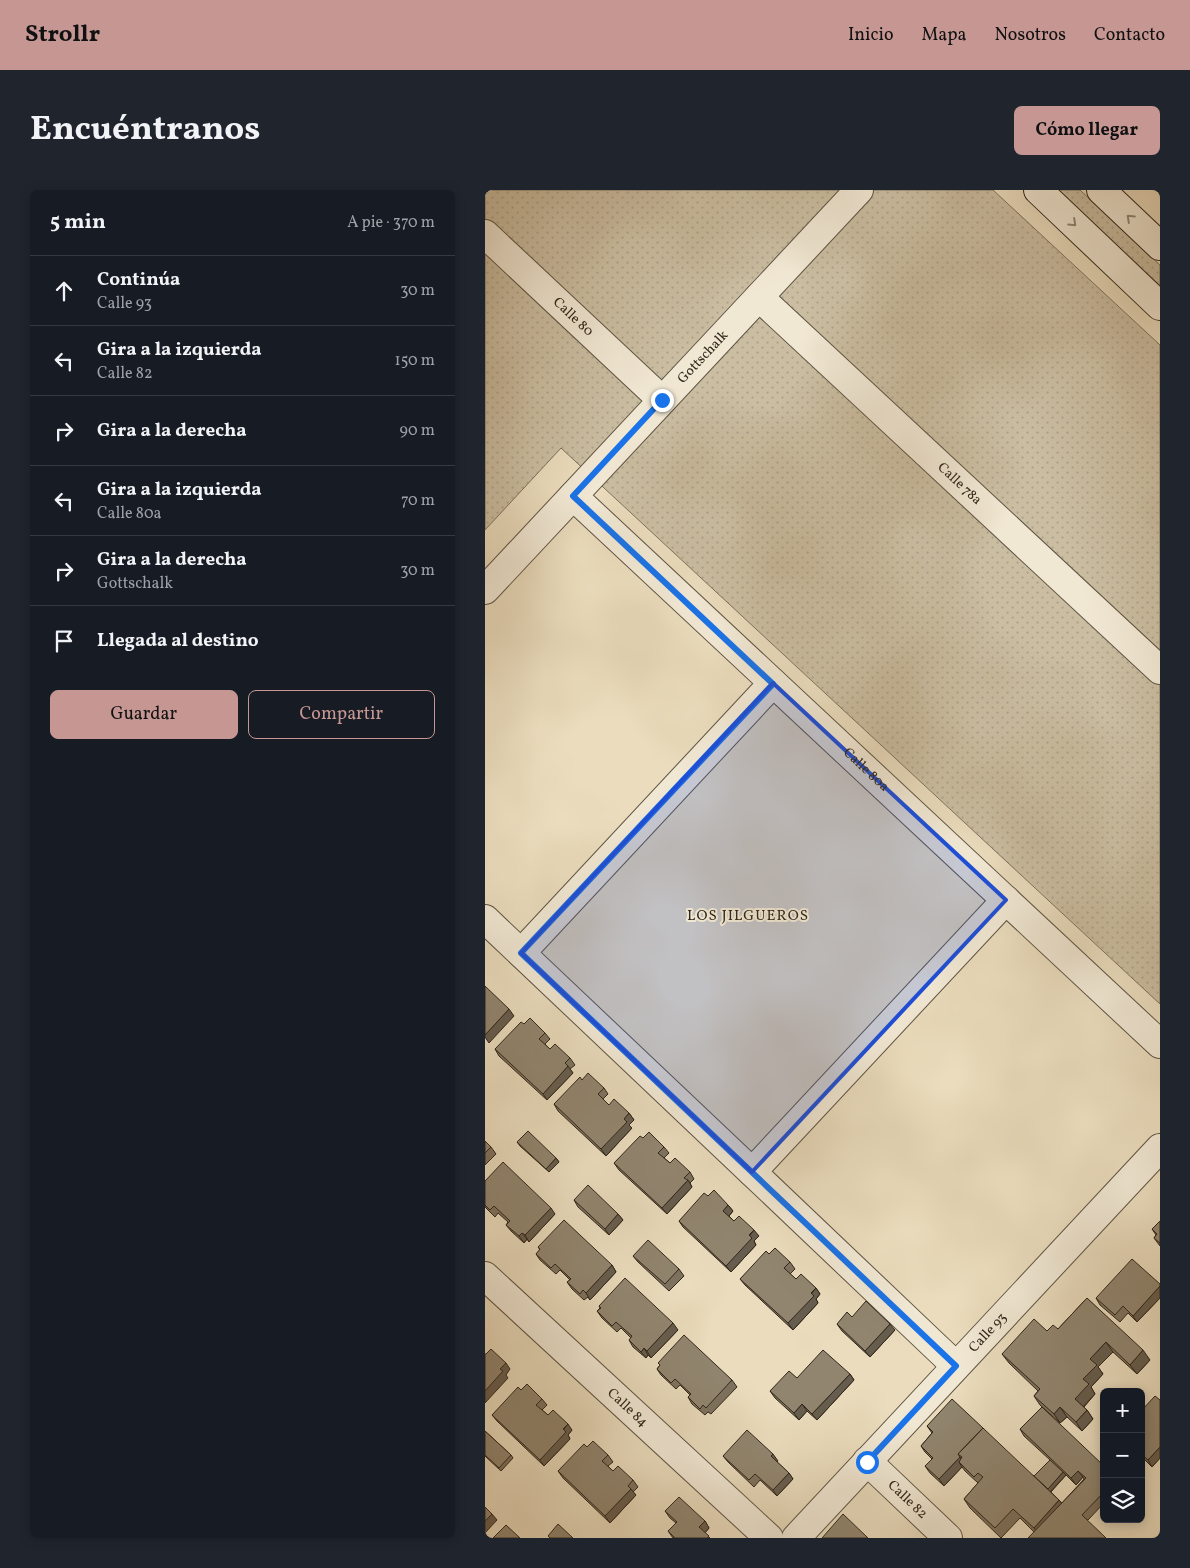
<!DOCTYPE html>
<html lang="es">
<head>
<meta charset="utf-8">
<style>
	:root { --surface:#171b24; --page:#20242c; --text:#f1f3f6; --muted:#9ea1a6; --line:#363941; --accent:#c59692 }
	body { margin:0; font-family:Vollkorn,serif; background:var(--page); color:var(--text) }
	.controls { position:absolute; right:15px; bottom:15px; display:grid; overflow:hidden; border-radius:8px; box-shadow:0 2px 12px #0003 }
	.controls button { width:45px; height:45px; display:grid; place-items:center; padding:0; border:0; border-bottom:1px solid var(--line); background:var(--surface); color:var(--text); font:25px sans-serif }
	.stop { position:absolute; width:15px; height:15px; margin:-11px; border:4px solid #1a73e8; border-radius:50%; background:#fff }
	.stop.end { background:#1a73e8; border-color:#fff; box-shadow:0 1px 5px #0008 }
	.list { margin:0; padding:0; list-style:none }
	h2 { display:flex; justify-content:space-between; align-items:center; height:65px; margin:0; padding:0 20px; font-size:21px }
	h2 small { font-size:16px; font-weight:400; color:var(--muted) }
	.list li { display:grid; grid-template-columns:32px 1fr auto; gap:15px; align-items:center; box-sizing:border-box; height:70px; padding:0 20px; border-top:1px solid var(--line) }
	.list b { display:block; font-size:19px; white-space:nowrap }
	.list p { margin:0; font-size:16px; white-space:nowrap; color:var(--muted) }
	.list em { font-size:16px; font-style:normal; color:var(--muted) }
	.actions { display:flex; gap:10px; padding:15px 20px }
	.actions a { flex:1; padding:11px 0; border:1px solid var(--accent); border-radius:8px; text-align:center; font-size:18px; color:var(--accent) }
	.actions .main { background:var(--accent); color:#111 }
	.icon { flex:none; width:28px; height:28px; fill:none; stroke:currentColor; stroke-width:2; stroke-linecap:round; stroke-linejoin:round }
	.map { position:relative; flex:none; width:675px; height:1348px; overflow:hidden; border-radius:8px }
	header { display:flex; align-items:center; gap:30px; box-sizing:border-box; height:70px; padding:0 25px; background:var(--accent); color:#111 }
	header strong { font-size:24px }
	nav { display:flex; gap:28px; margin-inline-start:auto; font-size:18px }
	.intro { display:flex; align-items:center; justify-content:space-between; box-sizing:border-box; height:120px; padding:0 30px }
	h1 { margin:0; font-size:35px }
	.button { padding:12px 22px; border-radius:8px; background:var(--accent); color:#111; font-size:18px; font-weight:700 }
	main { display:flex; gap:30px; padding:0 30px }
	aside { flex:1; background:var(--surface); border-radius:8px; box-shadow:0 2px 12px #0003 }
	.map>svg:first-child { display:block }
	.green { fill:url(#green-dots); stroke:#7d725e }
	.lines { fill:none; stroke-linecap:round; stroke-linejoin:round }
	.street-casing { stroke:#5e5443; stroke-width:30 }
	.secondary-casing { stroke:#30261a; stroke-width:30 }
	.street { stroke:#f1e8d4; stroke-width:28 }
	.secondary { stroke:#f1e8d4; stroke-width:28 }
	.wall { fill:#7d725f; stroke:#30261a; fill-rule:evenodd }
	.shaded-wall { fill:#665d4e; stroke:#30261a }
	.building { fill:#91856f; stroke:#30261a }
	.oneway { stroke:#908777 }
	.route { stroke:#1a73e8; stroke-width:6 }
	.marked { fill:#1d4ed8; fill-opacity:0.2; stroke:#1d4ed8; stroke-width:4; stroke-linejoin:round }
	.labels { text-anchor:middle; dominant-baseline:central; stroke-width:4; stroke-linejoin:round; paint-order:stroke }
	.street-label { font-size:14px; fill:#30261a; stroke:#f1e8d4 }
	.neighbourhood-label { font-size:15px; letter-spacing:1px; fill:#30261a; stroke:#f1e8d4 }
</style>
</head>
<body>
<header>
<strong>Strollr</strong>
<nav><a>Inicio</a><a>Mapa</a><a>Nosotros</a><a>Contacto</a></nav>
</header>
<div class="intro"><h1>Encuéntranos</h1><a class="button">Cómo llegar</a></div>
<main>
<aside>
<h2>5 min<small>A pie · 370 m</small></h2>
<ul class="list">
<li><svg class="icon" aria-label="ahead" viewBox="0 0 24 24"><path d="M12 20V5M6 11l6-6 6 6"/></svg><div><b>Continúa</b><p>Calle 93</p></div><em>30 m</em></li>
<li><svg class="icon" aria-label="left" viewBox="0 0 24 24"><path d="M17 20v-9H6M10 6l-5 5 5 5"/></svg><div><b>Gira a la izquierda</b><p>Calle 82</p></div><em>150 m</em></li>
<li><svg class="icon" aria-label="right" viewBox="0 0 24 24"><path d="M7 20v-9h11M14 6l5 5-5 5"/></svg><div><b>Gira a la derecha</b></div><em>90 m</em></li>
<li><svg class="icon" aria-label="left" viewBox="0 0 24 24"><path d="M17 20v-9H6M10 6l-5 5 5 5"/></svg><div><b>Gira a la izquierda</b><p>Calle 80a</p></div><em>70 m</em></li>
<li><svg class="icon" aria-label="right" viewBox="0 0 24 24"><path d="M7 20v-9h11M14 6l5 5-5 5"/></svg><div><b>Gira a la derecha</b><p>Gottschalk</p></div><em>30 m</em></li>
<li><svg class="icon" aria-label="arrive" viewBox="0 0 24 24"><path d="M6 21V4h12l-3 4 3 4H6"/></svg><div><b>Llegada al destino</b></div></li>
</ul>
<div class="actions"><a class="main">Guardar</a><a>Compartir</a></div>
</aside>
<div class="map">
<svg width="675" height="1348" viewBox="0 0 675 1348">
	<defs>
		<pattern id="green-dots" width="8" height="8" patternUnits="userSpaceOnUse" patternTransform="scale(1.25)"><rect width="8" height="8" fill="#cabda1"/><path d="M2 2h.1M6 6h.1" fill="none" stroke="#aea28a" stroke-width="1.8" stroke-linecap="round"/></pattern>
	</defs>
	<rect width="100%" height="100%" fill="#eadcbd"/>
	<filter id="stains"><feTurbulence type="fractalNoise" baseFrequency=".004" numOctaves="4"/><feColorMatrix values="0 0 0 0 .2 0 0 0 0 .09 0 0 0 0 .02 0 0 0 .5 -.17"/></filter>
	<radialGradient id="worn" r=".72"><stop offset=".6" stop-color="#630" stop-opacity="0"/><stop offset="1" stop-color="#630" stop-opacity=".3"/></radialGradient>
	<path class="green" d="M0,0H508L675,155V814L76,258L0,340Z
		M570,0H595L675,75V99Z"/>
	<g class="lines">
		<defs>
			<g id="street">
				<path id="s1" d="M0,44L177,210"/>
				<path id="s2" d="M274,107L675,480"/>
				<path id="s3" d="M88,306L675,854"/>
				<path id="s4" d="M0,400L374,0"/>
				<path d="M0,729L267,982L471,1176"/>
				<path d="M36,763L288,493"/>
				<path d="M267,982L521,710"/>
				<path id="s5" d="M0,1086L284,1348"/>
				<path id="s6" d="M382,1271L463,1348"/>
				<path id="s7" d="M311,1348L675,958"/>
			</g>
			<path id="secondary" d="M553,0L675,116
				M616,0L675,56"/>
		</defs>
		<use href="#street" class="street-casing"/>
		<use href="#secondary" class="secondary-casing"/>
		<use href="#street" class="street"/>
		<use href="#secondary" class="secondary"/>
	</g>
	<path class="wall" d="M39,834L60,843L65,849L60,854L65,859L85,868L90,875L85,879L88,883L62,910L14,866L10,859Z
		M97,890L119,898L123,904L118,909L124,915L144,923L149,930L144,935L147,938L121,966L73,921L69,914Z
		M158,948L179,957L184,963L179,968L185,973L205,982L209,989L205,993L207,997L182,1024L134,980L129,973Z
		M0,951L6,957L11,964L0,975Z
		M32,952L71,968L74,972L64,982L35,956Z
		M0,991L70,1024L44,1052L42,1049L39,1053L26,1041L21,1035L23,1032L13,1023L10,1027L0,1017Z
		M223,1006L243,1015L248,1021L244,1026L249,1031L274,1046L269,1051L271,1055L246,1082L198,1037L194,1031Z
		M89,1010L133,1024L138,1030L124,1045L93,1017Z
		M675,1031V1056L669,1048L671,1045L667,1039Z
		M53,1057L127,1075L131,1082L105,1110L103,1107L99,1110L87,1099L82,1092L85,1090L75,1080L71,1084L55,1070L51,1064L55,1060Z
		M284,1064L305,1072L310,1079L305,1084L311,1089L331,1098L335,1104L331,1109L333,1113L308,1140L260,1095L255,1089Z
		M148,1066L194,1079L199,1086L184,1101L153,1072Z
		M675,1094V1108L652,1132L643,1123L635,1132L615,1115L611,1108Z
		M602,1108L665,1170L652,1184L628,1162L613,1177L618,1184L606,1197L610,1204L599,1217L602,1220L608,1229L597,1241L582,1227L575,1233L555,1215L549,1206L553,1201L524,1173L517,1164L562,1141L573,1139Z
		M114,1116L193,1140L166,1168L163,1165L161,1168L148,1157L144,1150L146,1148L136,1138L132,1142L117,1128L112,1121L115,1118Z
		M352,1134L410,1140L385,1167L357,1141Z
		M173,1173L247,1190L252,1197L226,1224L223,1222L220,1225L207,1214L203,1207L205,1205L195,1195L191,1199L176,1185L172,1179L175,1175Z
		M365,1184L369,1190L332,1230L322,1221L314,1230L290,1208L285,1201L312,1188Z
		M36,1200L57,1209L62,1215L57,1220L63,1225L87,1240L83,1245L85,1249L59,1276L12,1231L7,1225Z
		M675,1210V1268L667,1277L656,1266V1221Z
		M442,1236L549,1286L565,1270L539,1246L535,1239L619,1276V1313L603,1330L549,1342L535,1328L516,1348L485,1318L479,1309L493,1293L480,1281L477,1277L459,1296L445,1283L440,1276L447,1269L440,1262L436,1256L447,1243ZM581,1285L591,1295L598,1287L599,1289L577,1313L566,1302Z
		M0,1241L26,1265L28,1268L16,1281L0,1266Z
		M102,1257L123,1265L128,1272L123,1276L128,1281L148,1290L153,1297L148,1302L151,1305L125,1333L78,1288L73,1281Z
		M238,1266L293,1271L292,1272L304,1283L308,1289L292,1306L275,1290L269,1297L243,1272Z
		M180,1321L220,1331L224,1338L220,1343L225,1348H188L183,1341L191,1333L185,1328Z"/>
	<path class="shaded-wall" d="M24,819L29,826L4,853L0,847V845Z
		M83,876L88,883L62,910L58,904Z
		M144,923L149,930L144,935L147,938L121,966L116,959Z
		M71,968L74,972L64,982L61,979Z
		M203,990L207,997L182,1024L177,1018Z
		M243,1015L248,1021L243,1027L238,1021Z
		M66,1018L70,1024L44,1052L40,1045Z
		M133,1024L138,1030L124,1045L120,1039Z
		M269,1040L274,1046L269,1051L271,1055L246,1082L241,1076Z
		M37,1043L42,1049L39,1053L34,1046Z
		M127,1075L131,1082L105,1110L101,1103Z
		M675,1096V1108L652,1132L648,1126Z
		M331,1098L335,1104L331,1109L333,1113L308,1140L303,1133Z
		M188,1133L193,1140L166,1168L162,1161Z
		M405,1134L410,1140L385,1167L380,1161Z
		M621,1152L628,1162L613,1177L618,1184L606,1197L610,1204L597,1218L590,1209L605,1169Z
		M159,1158L163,1165L161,1168L156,1162Z
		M658,1160L665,1170L652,1184L645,1175Z
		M21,1173L25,1179L21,1185L23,1188L0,1213V1201L15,1179Z
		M365,1184L369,1190L332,1230L327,1224Z
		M317,1214L322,1221L314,1230L309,1223Z
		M575,1217L582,1227L575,1233L569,1224Z
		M602,1220L608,1229L597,1241L591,1232Z
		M83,1234L87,1240L83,1245L85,1249L59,1276L55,1270Z
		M675,1257V1268L667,1277L663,1270Z
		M288,1264L293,1271L291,1273L286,1266Z
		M475,1267L480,1273L474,1272L477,1277L459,1296L454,1289Z
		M593,1281L598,1287L591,1295L586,1288Z
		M578,1282L581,1285L564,1303L562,1300Z
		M304,1283L308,1289L292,1306L288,1300Z
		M146,1299L151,1305L125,1333L120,1326Z
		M574,1310L581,1319L555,1347L549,1338Z
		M7,1324L12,1330L0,1343V1331Z
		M220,1331L224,1338L219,1344L214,1337Z"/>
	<path class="building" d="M0,796L24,819L0,845Z
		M45,828L60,843L54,849L65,859L70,854L85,868L80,873L83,876L58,904L10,859L36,832L39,834Z
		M103,883L119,898L113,904L124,915L129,909L144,923L139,929L142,932L116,959L69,914L95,887L97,890Z
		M43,941L71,968L61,979L32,952Z
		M164,942L179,957L173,963L185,973L190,968L205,982L199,988L203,990L177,1018L129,973L155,946L158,948Z
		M0,951L6,957L0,963Z
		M18,972L66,1018L40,1045L37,1043L34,1046L21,1035L25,1031L9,1016L5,1020L0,1015V991Z
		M103,995L133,1024L120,1039L89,1010Z
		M229,1000L243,1015L238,1021L249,1031L254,1026L269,1040L264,1045L267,1048L241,1076L194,1031L219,1003L223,1006Z
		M79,1030L127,1075L101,1103L98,1100L95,1104L82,1092L86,1089L70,1074L66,1078L51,1064L55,1059L53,1057Z
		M675,1031V1053L669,1048L672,1044L667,1039Z
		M163,1050L194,1079L180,1094L148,1066Z
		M290,1058L305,1072L299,1078L311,1089L316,1084L331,1098L326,1103L329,1106L303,1133L255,1089L281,1061L284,1064Z
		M647,1069L675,1094V1096L648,1126L638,1116L630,1125L611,1108Z
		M140,1088L188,1133L162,1161L159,1158L156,1162L144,1150L147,1146L131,1132L127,1136L112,1121L116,1118L114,1116Z
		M602,1108L658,1160L645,1175L621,1152L605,1169L612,1175L598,1189L604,1194L590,1209L602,1220L591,1232L575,1217L569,1224L549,1206L555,1199L517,1164L549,1129L562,1141L568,1135L573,1139Z
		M381,1111L405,1134L380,1161L352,1134L362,1122L367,1127Z
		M199,1145L247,1190L221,1218L218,1215L215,1219L203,1207L206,1204L190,1189L186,1193L172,1179L175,1175L173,1173Z
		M6,1159L21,1173L15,1179L18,1181L0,1201V1164H1Z
		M338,1160L365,1184L327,1224L317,1214L309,1223L285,1201L304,1181L312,1188Z
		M42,1194L57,1209L51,1215L63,1225L68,1220L83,1234L78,1239L81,1242L55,1270L7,1225L33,1197L36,1200Z
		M670,1206L675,1210V1257L663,1270L656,1264V1221Z
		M467,1209L498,1238L473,1264L475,1267L454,1289L440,1276L448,1268L436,1256L448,1242L442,1236Z
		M557,1217L619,1276V1302L597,1325L621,1348H543L601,1288L593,1281L586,1288L535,1239Z
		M498,1238L574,1310L549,1338L528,1319L510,1338L479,1309L498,1287L493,1283L489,1287L474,1272L477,1267L473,1264Z
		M262,1240L288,1264L286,1266L304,1283L288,1300L270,1284L264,1290L238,1266Z
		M0,1241L26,1265L14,1278L0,1265Z
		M108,1251L123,1265L117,1271L128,1281L133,1276L148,1290L143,1296L146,1299L120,1326L73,1281L99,1254L102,1257Z
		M565,1270L578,1282L563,1299L549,1286Z
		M194,1307L220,1331L214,1337L224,1346L222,1348H190L183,1341L192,1332L180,1321Z
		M0,1317L7,1324L0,1331Z
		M358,1324L383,1348H337Z
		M73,1334L88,1348H65L63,1346Z
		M21,1335L35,1348H8Z"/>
	<defs><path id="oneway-chevron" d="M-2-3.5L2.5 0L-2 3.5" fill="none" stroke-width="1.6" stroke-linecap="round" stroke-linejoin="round" transform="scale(1.25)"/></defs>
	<g class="oneway">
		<use href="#oneway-chevron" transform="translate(645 28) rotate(-137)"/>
		<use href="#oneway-chevron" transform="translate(588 33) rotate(43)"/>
	</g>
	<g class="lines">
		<path class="route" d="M177,210L88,306L288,494L36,763L471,1176L382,1272"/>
	</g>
	<path class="marked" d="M288,493L521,710L267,982L36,763Z"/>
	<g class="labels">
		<g class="street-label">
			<text stroke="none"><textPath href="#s1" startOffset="121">Calle 80</textPath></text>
			<text stroke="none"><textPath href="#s4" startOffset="319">Gottschalk</textPath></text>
			<text stroke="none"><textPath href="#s2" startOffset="274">Calle 78a</textPath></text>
			<text stroke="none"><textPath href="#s3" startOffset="401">Calle 80a</textPath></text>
			<text stroke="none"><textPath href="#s7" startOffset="281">Calle 93</textPath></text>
			<text stroke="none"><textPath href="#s5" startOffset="194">Calle 84</textPath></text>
			<text stroke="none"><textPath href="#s6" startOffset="56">Calle 82</textPath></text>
		</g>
		<g class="neighbourhood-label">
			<text x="263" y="726">LOS JILGUEROS</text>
		</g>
	</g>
	<rect width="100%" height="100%" filter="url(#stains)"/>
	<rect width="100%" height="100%" fill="url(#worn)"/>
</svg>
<div class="controls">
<button>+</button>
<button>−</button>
<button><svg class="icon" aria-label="layers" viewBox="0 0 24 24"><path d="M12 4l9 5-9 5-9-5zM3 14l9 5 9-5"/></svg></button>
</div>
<div class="stop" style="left:382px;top:1272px"></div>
<div class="stop end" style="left:177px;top:210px"></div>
</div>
</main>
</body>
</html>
